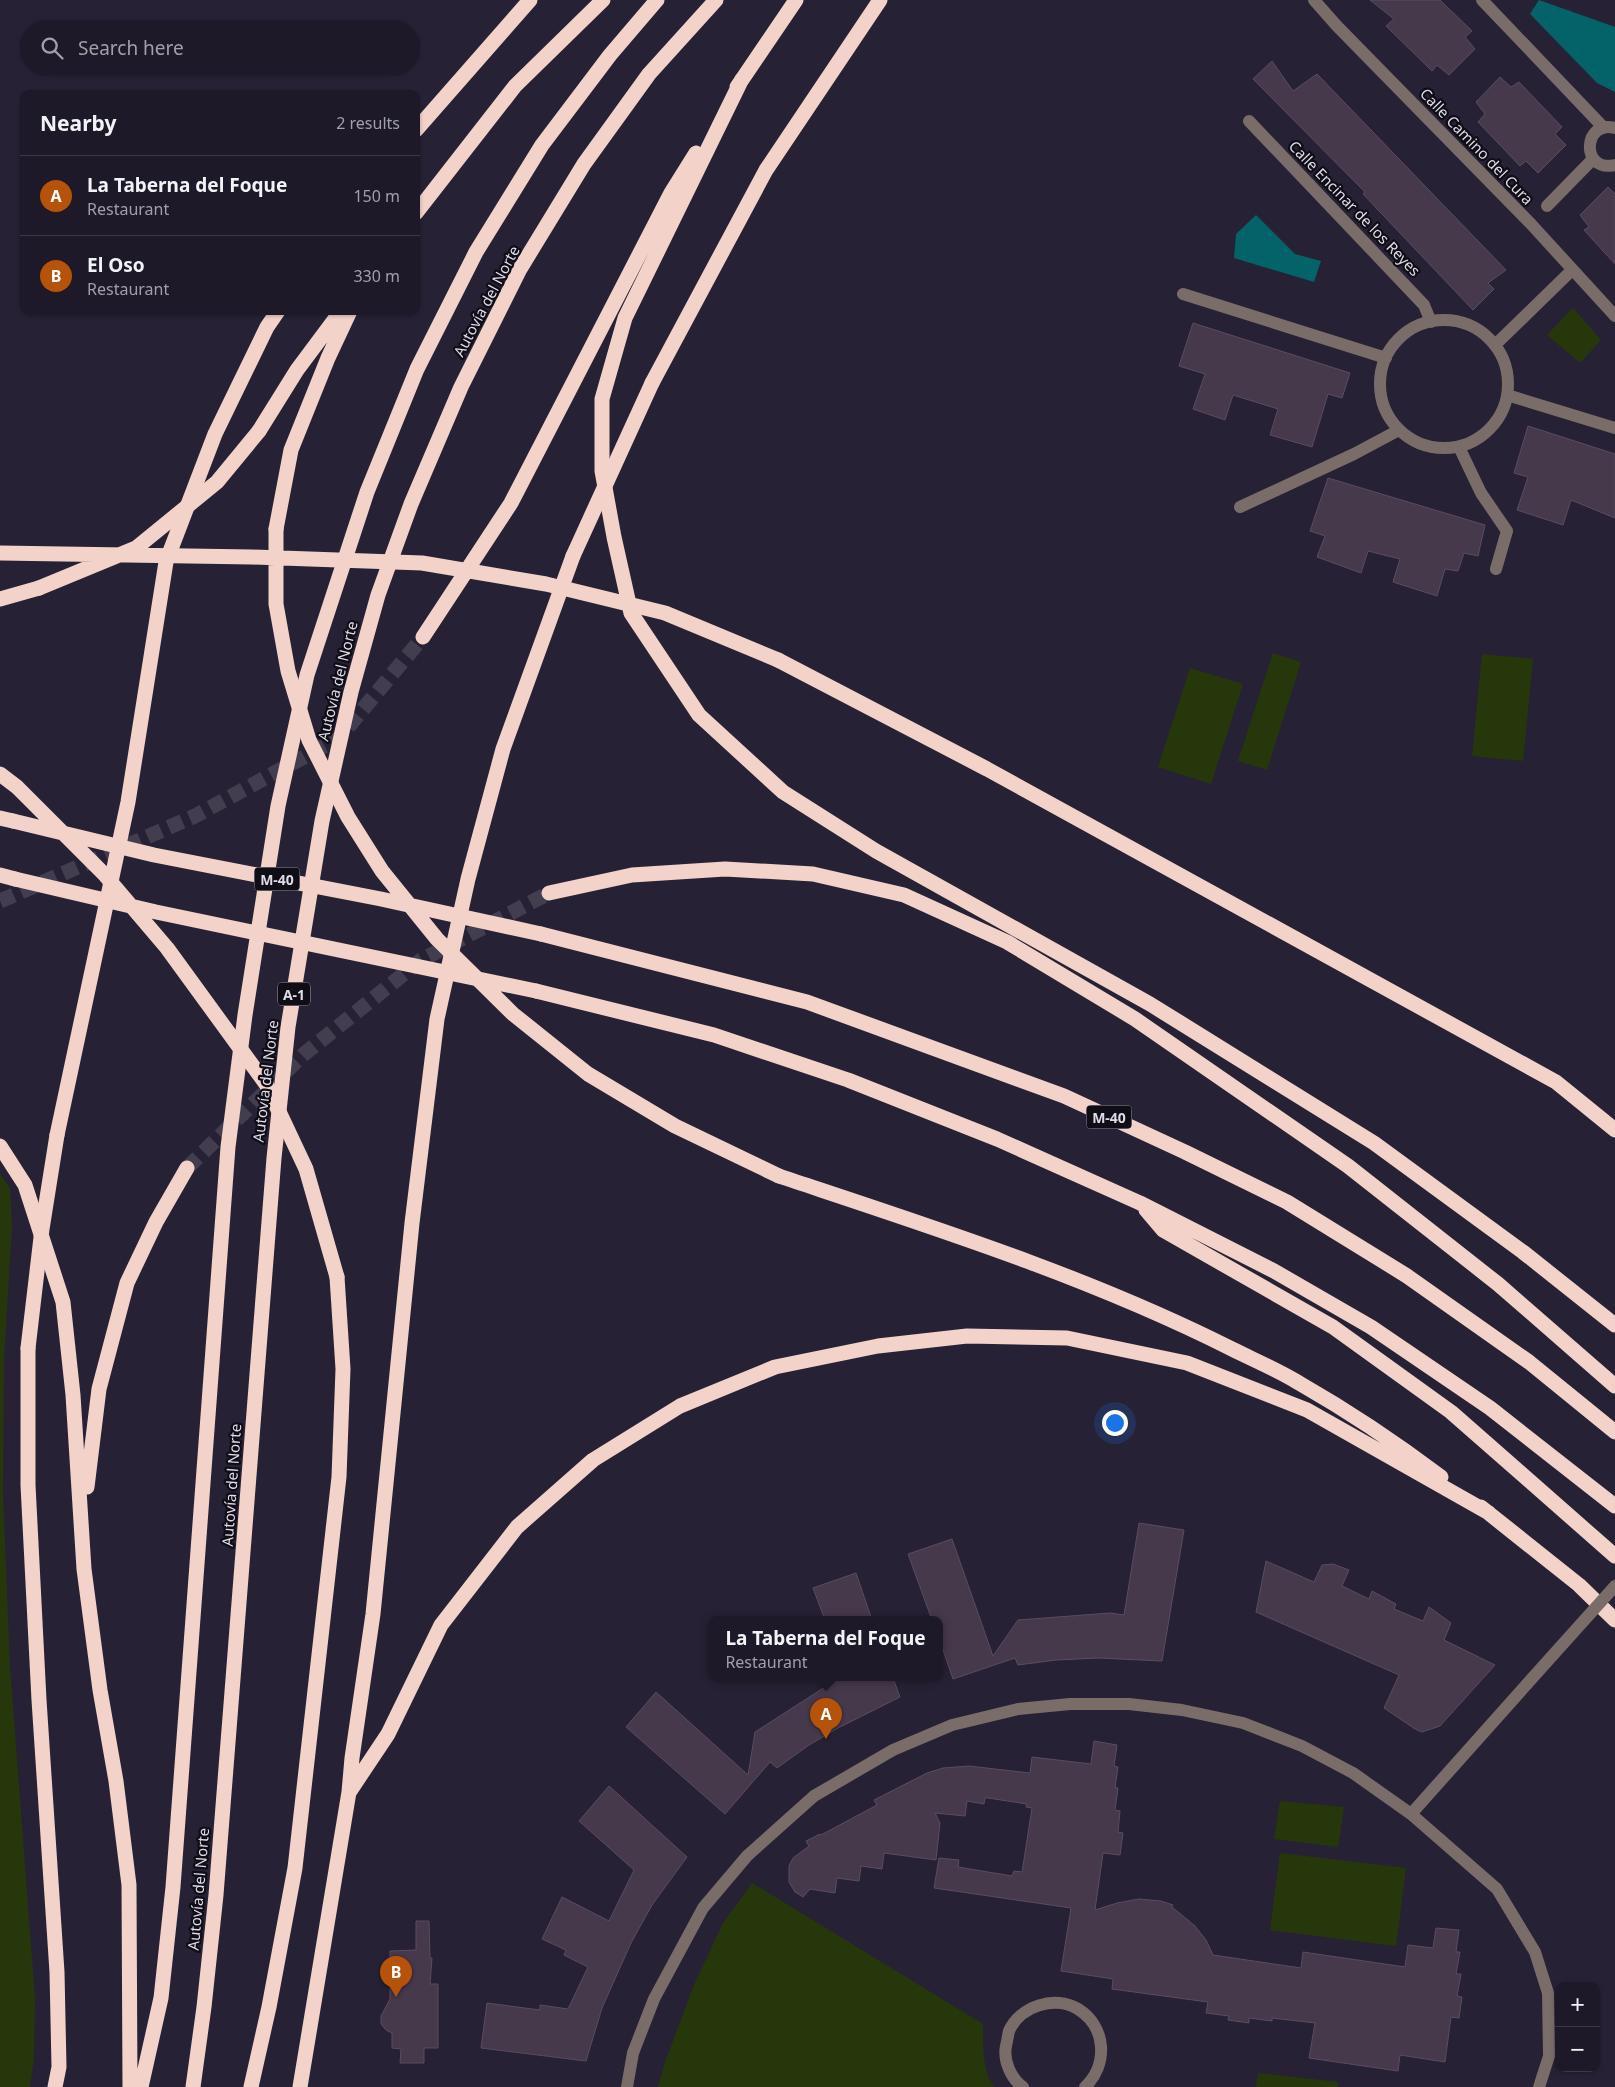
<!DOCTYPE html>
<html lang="en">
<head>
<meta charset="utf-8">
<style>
	:root { --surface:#1d1928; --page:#252230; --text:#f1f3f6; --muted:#a0a0a8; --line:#3b3845; --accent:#b45309 }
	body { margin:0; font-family:"Noto Sans",sans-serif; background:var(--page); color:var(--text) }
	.controls { position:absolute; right:15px; bottom:15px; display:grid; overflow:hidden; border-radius:10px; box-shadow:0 1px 4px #0004 }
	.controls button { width:45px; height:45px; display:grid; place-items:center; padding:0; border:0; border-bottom:1px solid var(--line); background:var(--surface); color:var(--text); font:25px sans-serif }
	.you { position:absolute; left:1114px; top:1422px; width:18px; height:18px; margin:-12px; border:4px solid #fff; border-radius:50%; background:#1a73e8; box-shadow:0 0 0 8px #1a73e833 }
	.badge { display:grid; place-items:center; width:32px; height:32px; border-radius:50%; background:var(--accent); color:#fff; font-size:16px; font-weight:700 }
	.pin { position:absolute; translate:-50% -41px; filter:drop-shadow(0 1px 2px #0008) }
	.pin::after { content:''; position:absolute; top:26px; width:18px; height:15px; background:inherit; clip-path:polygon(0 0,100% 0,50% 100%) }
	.popup { position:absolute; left:708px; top:1616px; width:235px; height:65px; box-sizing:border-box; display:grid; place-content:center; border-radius:10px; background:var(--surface); filter:drop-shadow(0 1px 4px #0005); font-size:16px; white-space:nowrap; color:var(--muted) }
	.popup b { font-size:19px; color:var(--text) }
	.popup::after { content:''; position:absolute; left:50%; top:100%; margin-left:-10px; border:10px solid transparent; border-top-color:var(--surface) }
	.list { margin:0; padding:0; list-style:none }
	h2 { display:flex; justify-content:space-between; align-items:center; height:65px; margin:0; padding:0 20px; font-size:21px }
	h2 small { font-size:16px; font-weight:400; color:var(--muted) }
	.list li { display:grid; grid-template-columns:32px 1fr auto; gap:15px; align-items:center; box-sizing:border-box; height:80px; padding:0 20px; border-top:1px solid var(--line) }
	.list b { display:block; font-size:19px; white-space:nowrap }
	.list p { margin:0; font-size:16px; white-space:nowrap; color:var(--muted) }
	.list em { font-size:16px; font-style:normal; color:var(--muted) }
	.icon { flex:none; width:28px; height:28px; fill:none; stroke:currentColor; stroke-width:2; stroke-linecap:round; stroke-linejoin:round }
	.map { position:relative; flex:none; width:1615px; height:2087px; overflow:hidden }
	.search { position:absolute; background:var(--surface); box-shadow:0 1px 4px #0004; left:20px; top:20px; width:400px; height:55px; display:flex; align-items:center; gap:12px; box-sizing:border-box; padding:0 18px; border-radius:28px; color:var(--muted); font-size:19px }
	.panel { position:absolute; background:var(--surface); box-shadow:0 1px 4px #0004; left:20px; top:90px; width:400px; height:225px; border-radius:10px }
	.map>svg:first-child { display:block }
	.green { fill:#26380b }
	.water { fill:#036369 }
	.building { fill:#47394c; stroke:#5b4c61 }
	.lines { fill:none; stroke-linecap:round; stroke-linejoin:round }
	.highway-tunnel { stroke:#433d50; stroke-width:15; stroke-dasharray:15 8; stroke-linecap:butt }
	.minor { stroke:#7a6d69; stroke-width:12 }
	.highway { stroke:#f2d2c9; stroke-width:15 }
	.minor-bridge { stroke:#7a6d69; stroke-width:12 }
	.highway-bridge { stroke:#f2d2c9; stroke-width:15 }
	.labels { text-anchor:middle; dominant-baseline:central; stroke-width:4.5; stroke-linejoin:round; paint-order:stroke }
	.shield { fill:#0f0d16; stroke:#a19daa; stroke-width:1 }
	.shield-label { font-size:14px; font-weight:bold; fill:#dfdbe9 }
	.street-label { font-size:15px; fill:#dfdbe9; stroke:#0f0d16 }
</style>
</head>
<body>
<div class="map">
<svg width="1615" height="2087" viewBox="0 0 1615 2087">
	<rect width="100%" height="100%" fill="#272135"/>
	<path class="green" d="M1573,308L1601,340L1580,363L1547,335Z
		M1273,653L1301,662L1267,770L1238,761Z
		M1482,654L1533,659L1523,761L1472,756Z
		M1190,668L1243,684L1211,784L1158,767Z
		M0,1174L10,1188L12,1226L4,1359L3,1495L10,1666L35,1999L34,2057L30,2087H0Z
		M1280,1801L1344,1807L1338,1847L1274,1839Z
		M1280,1853L1406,1868L1396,1946L1270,1930Z
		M752,1883L983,2024C983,2044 982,2070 994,2087H658L665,2062L694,1985L723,1923Z
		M1258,2073L1338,2082V2087H1256Z"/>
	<path class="water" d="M1539,0L1615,27V92L1597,83L1530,14Z
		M1256,215L1295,254L1321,261L1314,282L1234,258L1236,234Z"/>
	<path class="building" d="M1370,0H1440L1472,31L1465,37L1475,49L1449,75L1437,65L1432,71L1386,26L1394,19Z
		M1272,61L1293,91L1317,74L1506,270L1488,283L1494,289L1473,310L1363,194L1365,192L1253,79Z
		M1500,77L1511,87L1519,82L1562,127L1555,134L1566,145L1538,173L1526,161L1520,166L1478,122L1485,114L1476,102Z
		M1608,187L1615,194V264L1584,230L1589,227L1580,215Z
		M1193,323L1350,373L1342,398L1328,394L1312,447L1270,435L1278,409L1233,395L1225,420L1193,409L1205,374L1179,366Z
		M1528,426L1615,454V518L1571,500L1563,525L1517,510L1528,477L1514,473Z
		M1328,478L1485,525L1478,556L1464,553L1458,571L1445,569L1437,596L1393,582L1400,559L1368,551L1361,573L1317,557L1325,536L1310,531Z
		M1139,1523L1184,1530L1162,1661L1099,1658L1056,1660L1018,1665L1015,1658L953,1679L940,1641V1620H932L908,1554L952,1539L993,1656L1018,1620L1110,1613L1124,1615Z
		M1266,1561L1314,1582L1322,1565L1333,1564L1349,1570L1342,1586L1369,1599L1372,1591L1396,1604L1394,1609L1423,1621L1429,1607L1451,1623L1444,1640L1495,1665L1440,1726L1422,1732L1415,1729L1384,1708L1399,1675L1256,1612Z
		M856,1573L872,1620H825L813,1588Z
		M839,1678H893L900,1697L838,1728L809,1745L777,1768L770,1762L725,1814L626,1727L656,1692L748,1775L755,1732Z
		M1094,1741L1117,1745L1114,1766L1118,1767L1115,1788H1118L1115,1810L1120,1811L1118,1832L1123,1833L1120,1855L1103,1853L1095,1910L1117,1903L1139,1899L1161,1901L1173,1905L1172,1907L1195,1926L1206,1940L1213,1955L1301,1968L1303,1952L1405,1967L1408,1945L1433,1948L1436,1928L1459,1930L1456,1952H1460L1456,1974H1461L1457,1996L1462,1997L1459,2018L1451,2017L1445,2062L1400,2055L1398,2071L1309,2058L1315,2023L1272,2018V2021L1249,2018V2023L1228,2020L1229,2016L1206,2013L1208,2002L1112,1989L1113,1979L1061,1971L1071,1908L934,1888L939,1858L959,1860L958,1867L1012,1876L1014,1871L1022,1872L1032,1808L1026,1807L1027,1804L988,1798H985L984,1804L967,1801L965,1816L935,1813L940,1823L936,1860L884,1853L882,1869L861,1866L859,1881L837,1878L835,1893L810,1889L803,1897L795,1892L789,1882V1866L793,1858L809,1846L806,1841L820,1834L821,1835L877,1805L874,1800L927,1773L943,1768L969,1766L1030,1773L1032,1757L1091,1764Z
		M609,1786L687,1857L652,1905L631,1943L602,2008L586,2061L481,2048L487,2003L540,2010V2005L568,2009L588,1967L564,1955L566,1950L542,1939L562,1897L609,1921L634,1870L579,1821Z
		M416,1921H429L430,1958H432L430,1984H438V2048H424V2063H400L401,2049L392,2048V2033L386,2030L381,2024V2016L390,1999V1951L416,1950Z"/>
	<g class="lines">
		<path class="highway-tunnel" d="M0,901L195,816L339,738L423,637
			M187,1168L303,1055L421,960L549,893"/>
		<path class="minor" d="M1314,0L1337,26L1531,224L1615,316
			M1482,0L1604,128
			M1249,121L1424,305L1431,322
			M1615,128C1583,119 1580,173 1615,165
			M1547,206L1593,159
			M1183,294L1386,358
			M1380 384a64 64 0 1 1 128 0a64 64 0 1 1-128 0Z
			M1495,345L1572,270
			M1507,395L1615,428
			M1459,447L1481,493L1507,531L1496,569
			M1240,507L1354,454L1399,430
			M1411,1814L1527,1684
			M627,2087L633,2053L654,1999L703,1908L747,1856L814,1796L893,1750L952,1725L1018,1709L1070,1704H1129L1182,1710L1243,1723L1302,1746L1353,1773L1411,1814L1497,1889L1535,1952L1548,1993L1549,2056L1539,2087
			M1023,2087C1011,2079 1003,2060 1006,2046C1007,2042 1008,2035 1009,2031C1020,2006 1055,1995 1078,2009C1107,2027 1108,2065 1085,2087"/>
		<path class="highway" d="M742,79L625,318L602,399V471L614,537L631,613L699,715L783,792L876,851L1150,1004L1374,1143L1523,1252L1615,1325
			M737,87L796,0
			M416,130L530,0
			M416,213L515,86L603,0
			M652,383L766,170L880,0
			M259,431L297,370L341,311
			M276,529L291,450L328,358L350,311
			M0,599L39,588
			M423,637L511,503L671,193L696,153
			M778,660L987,769L1556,1082L1615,1130
			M0,818L13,821
			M0,875L15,879
			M549,893L632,875L725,869L813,874L904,895L1007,942L1135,1019L1348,1166L1498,1284L1615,1386
			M541,934L807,1002L1064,1096L1185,1152L1287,1202L1407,1276L1529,1362L1615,1432
			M536,991L714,1035L848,1080L997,1139L1140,1203L1274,1271L1371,1327L1490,1408L1615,1506
			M57,1135L128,802L166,562L215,434L267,327L278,311
			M0,1146L25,1185L63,1302L73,1395L84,1569L100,1690L116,1781L129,1885L130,2087
			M779,1176C932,1227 1087,1276 1232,1349C1254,1360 1278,1370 1299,1383C1348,1411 1396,1443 1441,1477
			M1146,1210L1163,1230L1333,1327L1451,1412L1615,1556
			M28,1348V1485L39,1700L57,1972L59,2067L55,2087
			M87,1487L99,1389L127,1283L156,1222L187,1168
			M1481,1507L1579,1585L1615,1620
			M350,1791L388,1734L441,1625L517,1527L593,1460L680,1406L775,1367L878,1346L967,1336L1067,1338L1187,1363L1307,1410L1489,1513
			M141,2087L161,1998L173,1887L228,1147L245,1015L278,806L307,675L367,492L417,369L476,252L542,145L610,55L657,0
			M193,2087L204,2007L216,1895L274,1158L288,1027L322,821L351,692L378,595L411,504L461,387L520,269L584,164L649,74L716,0
			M251,2087L269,2007L295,1868L339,1477L343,1369L337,1277
			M300,2087L349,1792L352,1758L373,1614L412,1223L437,1019L468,879L503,749L573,556"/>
		<path class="minor-bridge" d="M1527,1684L1615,1586"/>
		<path class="highway-bridge" d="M276,529V604L288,671L309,740L348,817L382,871L437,939L513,1014L588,1074L675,1126L779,1176
			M0,553L252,557L422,563L546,584L665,613L778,660
			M573,556L652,383
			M39,588L136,548L217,482L259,431
			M0,774L17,787L104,874L167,948L266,1084L306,1169L337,1277
			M13,821L154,855L381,899L541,934
			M15,879L156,912L536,991
			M28,1348L42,1229L57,1135"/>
	</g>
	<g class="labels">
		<g class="shield">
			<rect x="254.5" y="867.5" width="45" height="23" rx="4"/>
			<rect x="278" y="982.5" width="32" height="23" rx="4"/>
			<rect x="1086.5" y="1105.5" width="45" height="23" rx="4"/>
		</g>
		<g class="shield-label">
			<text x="277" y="879">M-40</text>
			<text x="294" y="994">A-1</text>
			<text x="1109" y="1117">M-40</text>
		</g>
		<g class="street-label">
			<text transform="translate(1477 146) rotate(46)">Calle Camino del Cura</text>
			<text transform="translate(1355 208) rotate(46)">Calle Encinar de los Reyes</text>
			<text transform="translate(486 301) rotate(-62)">Autovía del Norte</text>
			<text transform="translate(337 681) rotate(-76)">Autovía del Norte</text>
			<text transform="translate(265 1081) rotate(-83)">Autovía del Norte</text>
			<text transform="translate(231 1485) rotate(-86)">Autovía del Norte</text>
			<text transform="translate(198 1889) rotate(-85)">Autovía del Norte</text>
		</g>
	</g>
</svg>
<div class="controls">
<button>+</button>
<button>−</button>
</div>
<div class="you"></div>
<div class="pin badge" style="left:826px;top:1739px">A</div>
<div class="popup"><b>La Taberna del Foque</b>Restaurant</div>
<div class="pin badge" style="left:396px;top:1997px">B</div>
<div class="search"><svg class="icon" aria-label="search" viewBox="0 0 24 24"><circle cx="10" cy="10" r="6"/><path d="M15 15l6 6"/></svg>Search here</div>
<section class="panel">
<h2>Nearby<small>2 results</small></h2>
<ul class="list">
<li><span class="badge">A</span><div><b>La Taberna del Foque</b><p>Restaurant</p></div><em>150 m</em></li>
<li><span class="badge">B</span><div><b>El Oso</b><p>Restaurant</p></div><em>330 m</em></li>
</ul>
</section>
</div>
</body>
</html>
